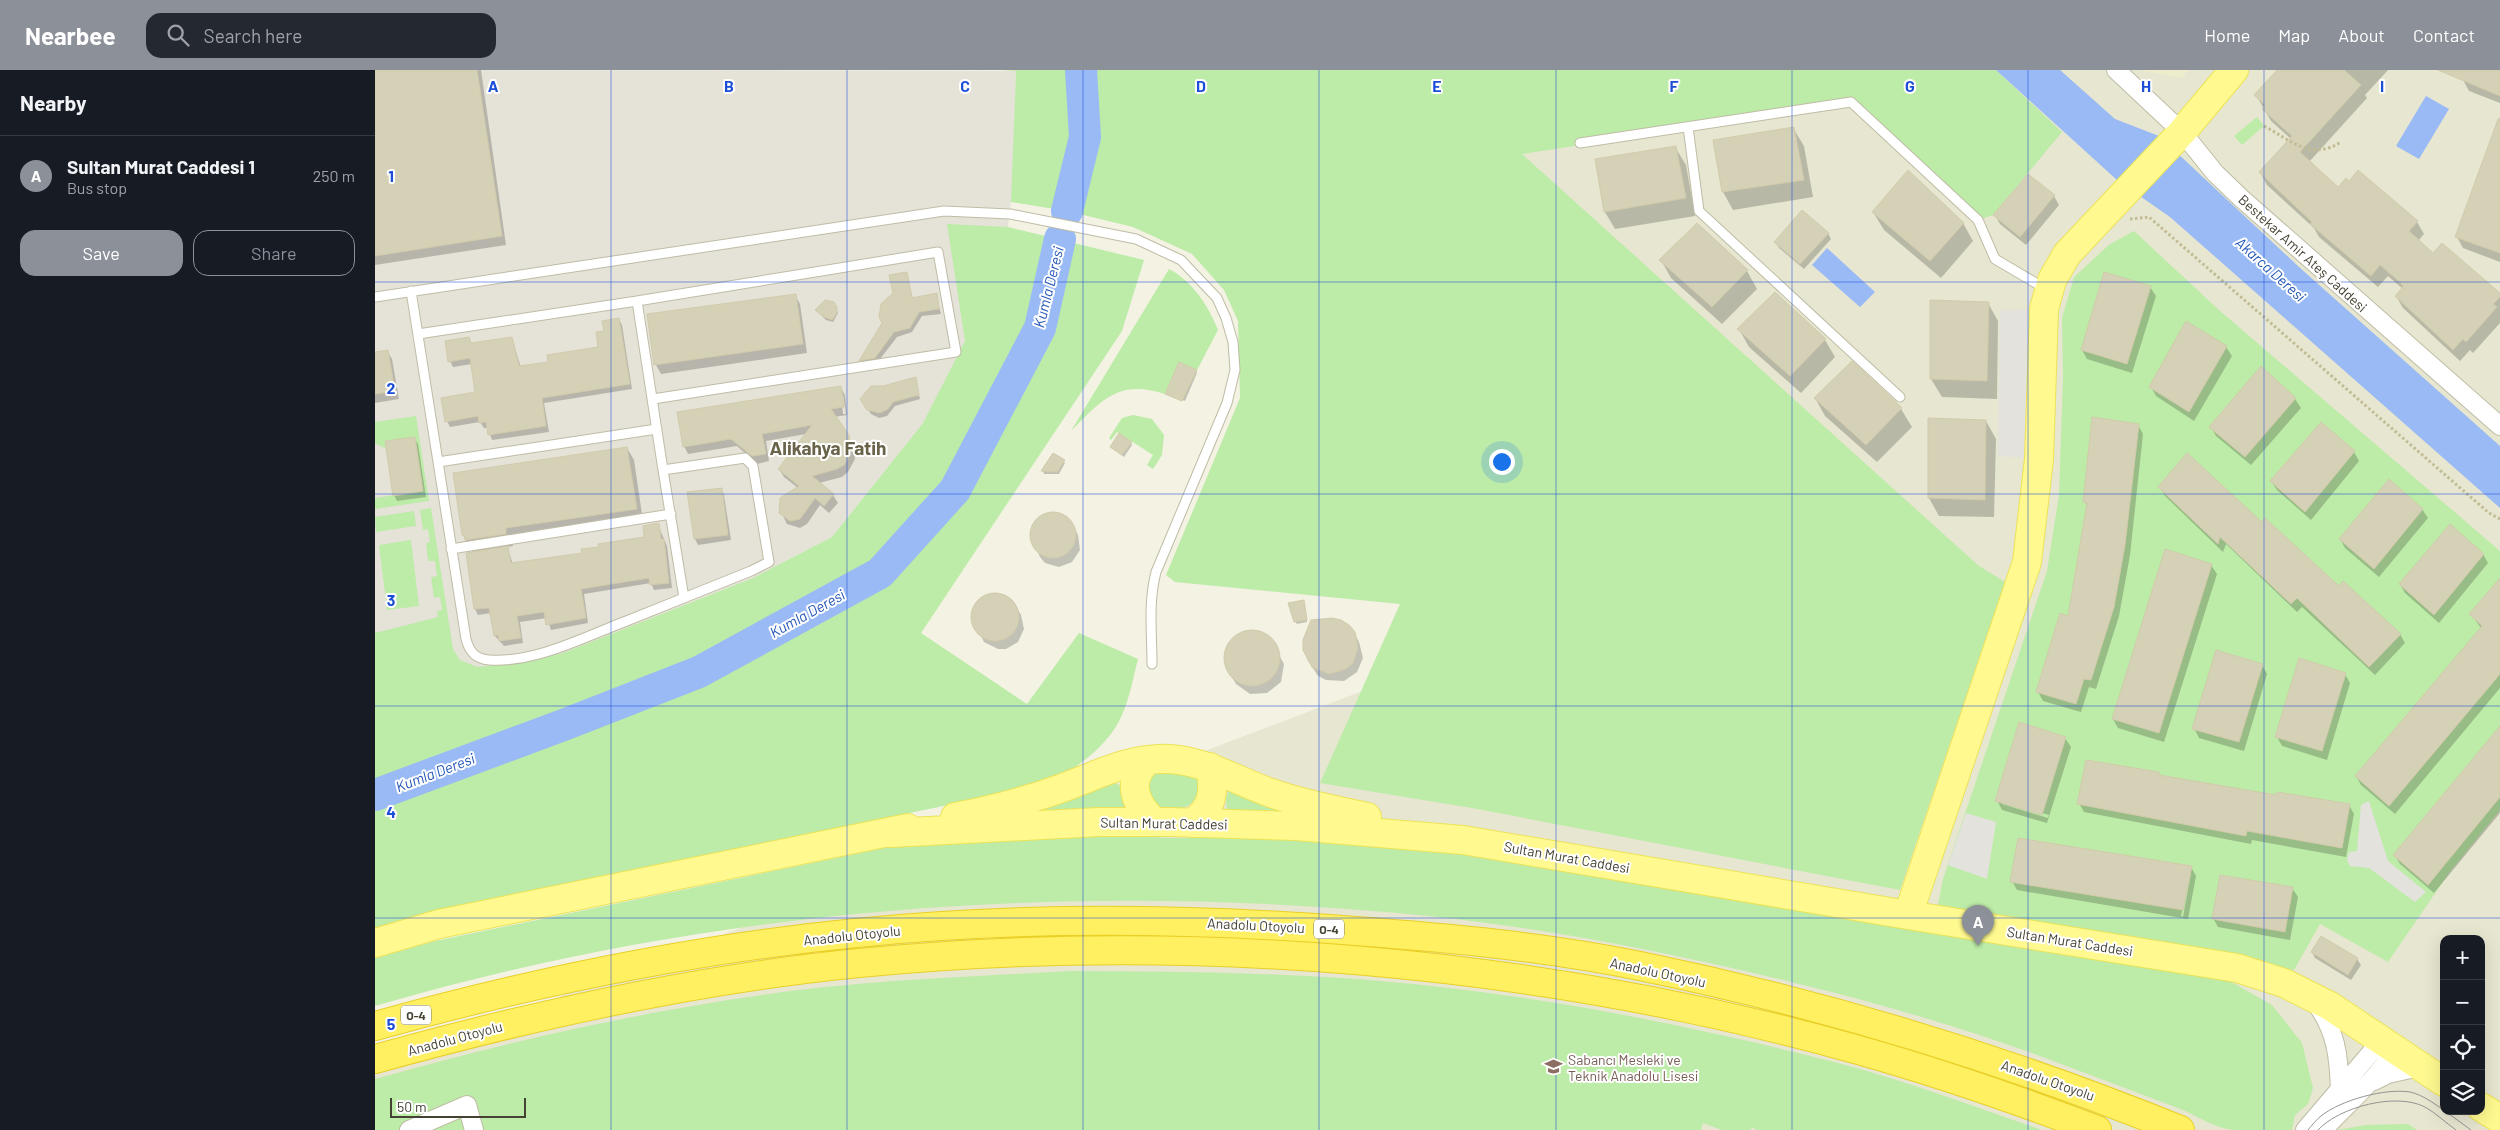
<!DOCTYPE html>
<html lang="en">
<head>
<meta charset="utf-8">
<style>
	:root { --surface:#171b24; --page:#242831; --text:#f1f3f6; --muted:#9ea1a6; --line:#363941; --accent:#8c9099 }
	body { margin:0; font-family:Barlow,sans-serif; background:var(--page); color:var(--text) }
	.controls { position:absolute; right:15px; bottom:15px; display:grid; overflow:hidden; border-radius:10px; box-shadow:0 5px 20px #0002 }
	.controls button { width:45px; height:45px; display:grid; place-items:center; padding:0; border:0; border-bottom:1px solid var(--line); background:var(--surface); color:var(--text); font:25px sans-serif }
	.scale { position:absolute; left:15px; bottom:12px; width:136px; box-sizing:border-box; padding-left:5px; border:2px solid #454233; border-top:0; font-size:14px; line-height:18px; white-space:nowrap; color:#454233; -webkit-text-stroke:4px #fff; paint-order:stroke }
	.you { position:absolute; left:1126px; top:391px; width:18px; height:18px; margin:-12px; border:4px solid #fff; border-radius:50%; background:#1a73e8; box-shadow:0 0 0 8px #1a73e833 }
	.badge { display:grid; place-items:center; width:32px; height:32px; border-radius:50%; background:var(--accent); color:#fff; font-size:16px; font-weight:700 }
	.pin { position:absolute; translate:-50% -41px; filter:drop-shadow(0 1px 2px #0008) }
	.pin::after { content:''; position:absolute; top:26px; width:18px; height:15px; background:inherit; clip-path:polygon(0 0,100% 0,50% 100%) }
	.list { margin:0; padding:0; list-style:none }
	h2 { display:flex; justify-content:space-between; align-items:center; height:65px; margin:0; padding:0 20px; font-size:21px }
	h2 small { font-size:16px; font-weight:400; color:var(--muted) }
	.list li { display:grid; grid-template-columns:32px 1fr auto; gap:15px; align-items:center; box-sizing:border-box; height:80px; padding:0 20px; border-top:1px solid var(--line) }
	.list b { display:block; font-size:19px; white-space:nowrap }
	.list p { margin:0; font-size:16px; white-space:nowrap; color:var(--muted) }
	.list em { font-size:16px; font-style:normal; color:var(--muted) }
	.actions { display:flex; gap:10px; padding:15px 20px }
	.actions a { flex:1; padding:11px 0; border:1px solid var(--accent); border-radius:15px; text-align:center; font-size:18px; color:var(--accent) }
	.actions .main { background:var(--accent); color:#fff }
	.icon { flex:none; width:28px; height:28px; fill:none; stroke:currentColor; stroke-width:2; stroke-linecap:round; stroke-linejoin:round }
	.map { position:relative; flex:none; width:2125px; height:1060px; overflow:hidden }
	header { display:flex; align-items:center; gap:30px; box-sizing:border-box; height:70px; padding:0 25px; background:var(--accent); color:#fff }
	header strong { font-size:24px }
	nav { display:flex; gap:28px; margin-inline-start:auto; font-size:18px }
	.search { width:350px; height:45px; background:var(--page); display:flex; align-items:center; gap:12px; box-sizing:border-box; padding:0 18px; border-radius:15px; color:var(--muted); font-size:19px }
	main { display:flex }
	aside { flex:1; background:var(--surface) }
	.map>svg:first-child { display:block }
	.residential { fill:#e7e6d0; fill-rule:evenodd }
	.industrial { fill:#e5e2d8 }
	.education { fill:#edeccb }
	.green { fill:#bdeba8 }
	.parking { fill:#e3e2dc }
	.water { fill:#99baf5 }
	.shadow { fill:#0003; fill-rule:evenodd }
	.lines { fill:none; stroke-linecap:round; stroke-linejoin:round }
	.river { stroke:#99baf5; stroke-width:32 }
	.building { fill:#d5d1b7; stroke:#d1cbaa }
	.lane-casing { stroke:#bfbca5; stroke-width:11 }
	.street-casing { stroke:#bfbca5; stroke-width:20 }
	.primary-casing { stroke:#ece357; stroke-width:30 }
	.highway-casing { stroke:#e9cf27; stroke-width:30 }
	.path { stroke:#c2bc95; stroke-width:3; stroke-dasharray:2.5 2.5; stroke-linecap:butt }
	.lane { stroke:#fff; stroke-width:9 }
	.street { stroke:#fff; stroke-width:18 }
	.primary { stroke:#fff990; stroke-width:28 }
	.highway { stroke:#fff062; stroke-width:28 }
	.tram { stroke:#949494; stroke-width:1 }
	.grid { fill:none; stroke:#1d4ed8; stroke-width:1; stroke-opacity:0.55 }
	.labels { text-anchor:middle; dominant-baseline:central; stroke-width:4; stroke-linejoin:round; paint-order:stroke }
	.shield { fill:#fff; stroke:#7d7b70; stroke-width:1 }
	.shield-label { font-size:12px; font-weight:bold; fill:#454233 }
	.street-label { font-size:14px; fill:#454233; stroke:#fff }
	.education-label { font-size:14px; fill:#785e54; stroke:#fff; text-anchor:start }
	.water-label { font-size:15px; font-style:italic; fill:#2457b8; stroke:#fff }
	.district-label { font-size:19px; font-weight:bold; fill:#696349; stroke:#fff }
	.grid-label { font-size:16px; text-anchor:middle; font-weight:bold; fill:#1d4ed8; stroke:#fff; stroke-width:4; stroke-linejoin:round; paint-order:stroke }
</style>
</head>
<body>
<header>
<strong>Nearbee</strong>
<div class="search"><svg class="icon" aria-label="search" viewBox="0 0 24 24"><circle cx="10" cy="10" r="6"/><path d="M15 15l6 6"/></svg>Search here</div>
<nav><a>Home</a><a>Map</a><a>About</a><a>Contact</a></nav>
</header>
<main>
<aside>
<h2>Nearby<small></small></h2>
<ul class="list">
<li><span class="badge">A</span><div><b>Sultan Murat Caddesi 1</b><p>Bus stop</p></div><em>250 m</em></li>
</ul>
<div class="actions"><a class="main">Save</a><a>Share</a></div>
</aside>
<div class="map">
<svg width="2125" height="1060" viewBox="0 0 2125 1060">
	<rect width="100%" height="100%" fill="#f3f2e3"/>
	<path class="residential" d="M1457,0H2125V1060H0V997L1518,419L1146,84L1205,73ZM2069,869H2106V1041H2069Z"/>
	<path class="industrial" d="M0,0L641,1L637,124L633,157L624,194L579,296L548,353L457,467L378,508L176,588L0,654Z"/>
	<path class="education" d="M1765,0H1813L1807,8Z"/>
	<path class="green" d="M628,0H1621L1687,62L1618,145L1603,150L1476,33L1147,84L1604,496L1630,512L1525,820L1097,738L945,713L1025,534L800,512L791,505L865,328L863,251L849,220L817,184L758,157L692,141L636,132L641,1Z
		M1882,47L1889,56L1867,75L1859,66Z
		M572,154L633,157L769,190L747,261L546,563L652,634L704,563L763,589C758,608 755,627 747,645C735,674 700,702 670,712C650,719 628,723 607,728L90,835L0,859V725L281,619L0,723V563L63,547L62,541L67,540L65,527L59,528L56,507L62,506L60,491H53L51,473L55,472L53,459L48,460L45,440L56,438L78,579L85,590L102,597L149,592L188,583L378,508L457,467L548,353L590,271Z
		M1759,161L1845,241L2125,481V740L2074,803L2013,892L1945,854L1919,900L1562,840L1568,809L1672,501L1684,425L1688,306L1687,248L1699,207L1735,174Z
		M794,199C818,212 833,235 843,260L822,300L804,292L790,324C743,309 727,330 696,361Z
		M758,345L777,349L789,365L787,385L778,399L772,395L778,385L742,362L736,370L734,368L747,348Z
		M41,346L54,431L0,439V428L48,421L40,367L10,371L11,379L0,373V352Z
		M39,441L41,456L1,462L0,447Z
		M36,470L44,536L12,540L4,475Z
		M790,699L822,707C830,734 809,740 788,741L779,733L772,715L776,704Z
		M740,712L745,716L750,740L659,745L658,741Z
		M854,719L993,752L852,739L851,729Z
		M704,763L793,768H1003L1851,909L1897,935L1927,973L1938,1018L1933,1034L1920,1045L1917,1060C1898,1060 1876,1060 1858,1060C1840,1058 1820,1045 1803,1038C1757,1021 1711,1003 1665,986C1585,957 1503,933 1420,913C1290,881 1157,855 1023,843C681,812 330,839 0,936V888L60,871L553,769Z
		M695,901C780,901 865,902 949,907C1123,917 1295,950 1463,993C1532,1011 1600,1037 1667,1060H1381L1378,1057L1375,1060H1347L1328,1053L1326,1060H0V1009C128,973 254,944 387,925C489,910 593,907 695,901Z
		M2033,1054L2042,1060H1962L1991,1055Z"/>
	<path class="parking" d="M1669,239L1664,389L1623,386L1625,240Z
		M1994,731L2013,791L2051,822L2040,832L1994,798L1975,796L1972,790L1974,782L1982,781L1986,735Z
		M1591,743L1621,752L1612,809L1573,795Z"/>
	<path class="water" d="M1621,0H1685L1740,49L1784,66L1924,197L2125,376V438L1795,147L1742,110Z
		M2051,26L2074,39L2044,89L2021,76Z
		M1452,178L1500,222L1485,237L1437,195Z"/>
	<path class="shadow" d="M0,0H106L131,175L0,195Z
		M1904,0H2013L1990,25L1992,28L1934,92L1963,119L1974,112L1983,102L2042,152L2049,164L2043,171L2058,185L2125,225V253L2098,283L2095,280L2085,291L2028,238L2021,226L2028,219L2013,206L2003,217L1944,167L1939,158L1892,115L1885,102L1916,69L1896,51L1881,25Z
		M2092,0H2125V33L2094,21L2088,10Z
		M2125,47V192L2088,178L2082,167Z
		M1418,58L1429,76L1438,127L1358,140L1348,122L1340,71Z
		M1300,77L1311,95L1320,146L1240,159L1230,142Z
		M1679,126L1684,135L1651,175L1625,154L1620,145Z
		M1498,142L1588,153L1598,171L1566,208L1509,160Z
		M1453,163L1456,169L1429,199L1404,178L1401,172Z
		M1286,190L1372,201L1382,219L1347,254L1296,208Z
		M531,203L538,229L561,225L566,244L547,246L537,262L522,267L502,293L487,295L485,291L508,253L519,223Z
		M1775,217L1781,226L1757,303L1712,289L1707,280Z
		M420,225L425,234L432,283L286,304L281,295Z
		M1613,233L1623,251L1622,329L1567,327L1556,309Z
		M460,236L463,243L458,252L451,250L441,240Z
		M244,249L247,255L257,319L169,333L174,362L117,370L113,358H109L105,352L75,357L72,351L101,323L97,294L78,297L75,291L94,268L97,274L137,268L146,298L175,293L225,278L230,262Z
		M1812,253L1851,277L1857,286L1819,351L1781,326L1776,317Z
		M1364,259L1450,270L1460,287L1426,323L1374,277Z
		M12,281L17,289L24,329L0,333V283Z
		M1477,293L1526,339L1537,357L1502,392L1450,346L1440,328Z
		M821,301L822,303L810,331L792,323Z
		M540,308L545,329L520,336L512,346L504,348L496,344L489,334L509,317Z
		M465,317L470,325L472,345L459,347L478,374L480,389L473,402L467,407L444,413L458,425L463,433L454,443L445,435L432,454L425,458L412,454L404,438L409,425L423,418L409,407L404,399L431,364L391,371L394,391L382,394L362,376L313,384L309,376ZM466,324H468L471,344H468Z
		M1920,329L1926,338L1876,395L1841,366L1836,357Z
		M1611,351L1621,369L1619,447L1564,446L1554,428Z
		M1763,355L1768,364L1755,485L1744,546L1721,619L1714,617L1706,642L1668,631L1663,622L1694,548L1713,438L1710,432Z
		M39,368L43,374L51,427L22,431L19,425Z
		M756,373L757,375L749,387L737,377Z
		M252,378L259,390L268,451L137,470L138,476L132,477L138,494L208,484L271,468L283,455L292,476L297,518L279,520L276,513L209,524L213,553L176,560L172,548L145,552L148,573L129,576L120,566L116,543L103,545L100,539L98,483L88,465Z
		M1979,382L1984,391L1936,450L1902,420L1896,411Z
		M679,384L690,393L684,404H669L668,401Z
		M1785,417L1887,454L2025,564L2030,573L2000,605L1927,537L1922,542L1851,474L1848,482L1790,426Z
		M346,419L349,425L356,470L323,475L320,469Z
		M2047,439L2053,448L2004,507L1970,478L1965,469Z
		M680,442L693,449L698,455L703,465L705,480L697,492L684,497L670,493L665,487L655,463L657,457L666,446Z
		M2108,484L2113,493L2064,553L2030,523L2025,514Z
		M1836,495L1842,504L1789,672L1743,658L1738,649Z
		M2125,514V618L2020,744L1986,715L1981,706L2106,558L2096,544Z
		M621,523L636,529L640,535L646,545L649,559L643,572L631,579H623L609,572L597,548L601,533L606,528Z
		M929,532L932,552L922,554L920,551Z
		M871,562L893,565L909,594L906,612L892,623L875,624L861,614L855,604L850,588L852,579L863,566Z
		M979,563L984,572L988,588L982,602L969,611L951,610L943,606L932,589L929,570Z
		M1887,595L1892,604L1869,681L1824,668L1819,658Z
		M1970,604L1975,613L1952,690L1907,676L1902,667Z
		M2125,658V743L2059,823L2025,794L2020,785Z
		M1690,668L1696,677L1672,753L1627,740L1622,730ZM1627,731L1674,745L1673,748L1627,734Z
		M1783,703L1785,707L1902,726L1974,735L1979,744L1971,787L1877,770L1876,774L1709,742L1704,733Z
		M1816,797L1821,806L1813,849L1642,820L1637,811ZM1814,803H1816L1808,847L1806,846Z
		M1917,818L1923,827L1915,870L1843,857L1838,848Z
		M1946,867L1982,889L1986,895L1976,910L1940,888L1937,882Z"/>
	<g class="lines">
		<path class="river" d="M692,141L710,67L706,0
			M0,725L191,654L324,602L505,503L580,420L665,258L685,169"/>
	</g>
	<path class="building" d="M0,0H102L127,166L0,186Z
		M1902,0H1969L1986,15L1925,82L1963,117L1971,108L1974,111L1983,100L2043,151L2034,161L2058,183L2067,173L2125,223V227L2118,234L2122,237L2091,272L2088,269L2078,280L2020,226L2028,217L2026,213L2005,195L1996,206L1935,154L1937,152L1884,102L1917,66L1887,39L1890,35L1879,25Z
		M2064,0H2125V26L2063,0Z
		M2123,49H2125V183L2080,167Z
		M1419,57L1429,110L1347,122L1338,70Z
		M1301,76L1311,128L1229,142L1220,89Z
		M1533,100L1589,153L1555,191L1497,142Z
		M1653,104L1680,125L1645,167L1618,145Z
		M1427,140L1454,163L1425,194L1399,172Z
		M1322,153L1373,200L1337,237L1284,190Z
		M532,202L537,228L562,223L564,239L544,242L535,258L519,262L500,288L484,291L507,253L504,247L506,234L518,223L514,205Z
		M1729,202L1776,216L1752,294L1706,280Z
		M1400,222L1451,269L1415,306L1362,259Z
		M421,224L428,274L279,295L272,244Z
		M450,230L459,232L462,237V243L457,250L449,247L440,240Z
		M1555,230L1614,232L1612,311L1555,309Z
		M244,248L255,314L167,328L171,356L113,365L111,352L104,353L103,346L70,352L66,328L100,322L95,288L73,292L70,271L94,267L96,273L137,267L144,296L173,292L172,285L223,277L221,262L229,261L227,251Z
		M1811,251L1852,276L1814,342L1774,317Z
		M13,280L20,321L0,324V282Z
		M1477,291L1527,338L1491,375L1439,328Z
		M804,292L822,300L807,331L790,324Z
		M1886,296L1921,328L1870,387L1834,357Z
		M541,307L544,325L518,332L513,339L505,343L492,340L485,329L496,316H508Z
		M466,316L469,337L456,339L474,365L476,381L469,395L462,399L437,406L459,424L449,436L440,428L425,449L415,451L404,443L405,428L424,416L403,399L437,355L387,364L391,384L377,386L356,369L308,377L302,342Z
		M1717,347L1764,354L1750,475L1739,537L1716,610L1709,609L1701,634L1661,622L1685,543L1693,546L1712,433L1708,432Z
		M1553,348L1611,350L1610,430L1553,428Z
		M1946,352L1980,381L1930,442L1895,411Z
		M744,363L757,372L747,385L735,377Z
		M40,367L48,421L18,426L10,371Z
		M252,377L262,439L131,458V464L90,470L89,465H87L78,403Z
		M678,383L690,390L682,402L666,401Z
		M1812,383L1887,452L1890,448L1964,516L1968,511L2026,564L1994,597L1922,528L1916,534L1845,467L1843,474L1783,417Z
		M2014,409L2048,439L1999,499L1964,469Z
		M347,418L353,465L319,469L312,422Z
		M655 465a23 23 0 1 1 46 0a23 23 0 1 1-46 0Z
		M284,453L286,469H289L294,513L275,515L274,508L206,519L211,548L171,555L169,542L142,546L146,568L124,571L123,565L119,566L114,538L99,539L91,483L133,476L136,493L207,483L206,479L224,477L223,474L269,467L268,456Z
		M2075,454L2109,484L2059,545L2024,514Z
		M1790,479L1837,494L1784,663L1737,649Z
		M2125,508V604L2014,736L1980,706L2107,556L2094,544Z
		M596 547a24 24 0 1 1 48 0a24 24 0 1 1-48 0Z
		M929,530L932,550L919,552L913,533Z
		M957,548L966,550L974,555L980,562L983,578L978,593L971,599L954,604L937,597L928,580V570L936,550Z
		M849 588a28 28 0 1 1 56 0a28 28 0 1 1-56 0Z
		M1841,580L1888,594L1864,672L1817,659Z
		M1924,588L1971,603L1947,681L1900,667Z
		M1644,652L1691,667L1667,745L1620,731Z
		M2125,656V727L2053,815L2018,785Z
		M1711,690L1784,702V705L1901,725L1902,722L1975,734L1967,778L1872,761L1871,766L1702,734Z
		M1643,768L1817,796L1808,840L1635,812Z
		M1845,805L1918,817L1910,862L1837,849Z
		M1946,866L1983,888L1973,905L1936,882Z"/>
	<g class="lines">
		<defs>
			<path id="lane" d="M1313,57L1324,141L1525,327
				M1205,73L1476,32L1603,150L1620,189L1671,219
				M36,221L91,569C94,581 100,589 114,590C160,593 207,568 249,552C291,535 334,518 376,501L394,492L378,396L370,388L288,400L262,231L43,264
				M0,227L569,141L635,144L761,169L806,190L842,228L851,248L858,272L860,300L852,333L781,502C773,533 777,562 777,594
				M262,231L563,182L581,282L278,329
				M63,392L282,359
				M288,400L309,528
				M76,479L296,444"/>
			<path id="street" d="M1741,0L1807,62L1840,103L1866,128L2125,356
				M1940,932C1961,960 1964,986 1965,1021
				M1999,1011L2013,1004L2044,997
				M34,1060L92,1035L99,1060
				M1930,1060L2005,972
				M1948,1060C1972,1034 2000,1011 2019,981"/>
			<path id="primary" d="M773,690C750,711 760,735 780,752
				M580,747C616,740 652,731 687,718C718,707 750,690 784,689C825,687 859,710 896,723C927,734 959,740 992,747
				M817,753C838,738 840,722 835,697
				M516,763L724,752H795L921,756L1088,770L1533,845L1862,898L1909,913L1955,936L2069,1012
				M1533,845L1652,492L1664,389L1669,239L1677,210L1692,184L1807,62L1859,0
				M0,873L64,854L533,758
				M2106,1037L2125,1049"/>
			<path id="highway" d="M0,956C158,912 318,879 481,863C647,846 814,848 981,861C1075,868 1172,877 1265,896C1450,934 1630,989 1805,1060
				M0,989C158,945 320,909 484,893C812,861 1162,890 1480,979C1562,1002 1643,1030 1722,1060"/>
		</defs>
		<use href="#lane" class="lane-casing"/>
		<use href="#street" class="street-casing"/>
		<use href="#primary" class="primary-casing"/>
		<use href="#highway" class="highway-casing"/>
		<path class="path" d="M1889,56C1917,71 1936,91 1966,72
			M1755,149L1774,147L2114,443L2125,449"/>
		<use href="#lane" class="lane"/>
		<use href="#street" class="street"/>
		<use href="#primary" class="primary"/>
		<use href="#highway" class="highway"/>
		<path class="tram" d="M2070,1041L2096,1060
			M1933,1060C1937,1055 1941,1050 1946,1046C1966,1030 2010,1018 2035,1022C2048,1025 2058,1033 2069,1040
			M1943,1060C1964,1037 2021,1022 2050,1037C2061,1043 2071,1053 2081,1060"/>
	</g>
	<path class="grid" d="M236,0V1060M472,0V1060M708,0V1060M944,0V1060M1181,0V1060M1417,0V1060M1653,0V1060M1889,0V1060M0,212H2125M0,424H2125M0,636H2125M0,848H2125"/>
	<defs>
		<symbol id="school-bare" viewBox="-9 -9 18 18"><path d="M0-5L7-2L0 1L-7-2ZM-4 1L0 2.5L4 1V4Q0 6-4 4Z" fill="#8d6e63" stroke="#fff" stroke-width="2.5" paint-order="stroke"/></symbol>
	</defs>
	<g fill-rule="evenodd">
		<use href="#school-bare" x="1166" y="984" width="25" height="25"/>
	</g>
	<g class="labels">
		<g class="shield">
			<rect x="939" y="849.5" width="30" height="19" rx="4"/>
			<rect x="26" y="935.5" width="30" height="19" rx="4"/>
		</g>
		<g class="shield-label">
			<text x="954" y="859">O-4</text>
			<text x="41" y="945">O-4</text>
		</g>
		<g class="street-label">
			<text transform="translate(1928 183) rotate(42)">Bestekar Amir Ateş Caddesi</text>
			<text transform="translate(789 753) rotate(1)">Sultan Murat Caddesi</text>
			<text transform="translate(1192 787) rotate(10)">Sultan Murat Caddesi</text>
			<text transform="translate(881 855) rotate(3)">Anadolu Otoyolu</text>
			<text transform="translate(477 865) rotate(-6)">Anadolu Otoyolu</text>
			<text transform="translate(1695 871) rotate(9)">Sultan Murat Caddesi</text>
			<text transform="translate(1283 902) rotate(12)">Anadolu Otoyolu</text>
			<text transform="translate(80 968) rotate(-15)">Anadolu Otoyolu</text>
			<text transform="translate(1673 1010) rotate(19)">Anadolu Otoyolu</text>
		</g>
		<g class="education-label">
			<text x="1193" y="989">Sabancı Mesleki ve<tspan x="1193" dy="16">Teknik Anadolu Lisesi</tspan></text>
		</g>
		<g class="water-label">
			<text transform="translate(1896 199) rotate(42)">Akarca Deresi</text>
			<text transform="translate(673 217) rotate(-76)">Kumla Deresi</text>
			<text transform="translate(432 543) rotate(-29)">Kumla Deresi</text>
			<text transform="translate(60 702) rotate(-21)">Kumla Deresi</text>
		</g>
		<g class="district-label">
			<text x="453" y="377">Alikahya Fatih</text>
		</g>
	</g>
	<g class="grid-label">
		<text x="118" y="22">A</text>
		<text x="354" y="22">B</text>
		<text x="590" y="22">C</text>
		<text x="826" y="22">D</text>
		<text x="1062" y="22">E</text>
		<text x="1299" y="22">F</text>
		<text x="1535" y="22">G</text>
		<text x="1771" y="22">H</text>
		<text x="2007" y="22">I</text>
		<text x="16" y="112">1</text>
		<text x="16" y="324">2</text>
		<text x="16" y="536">3</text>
		<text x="16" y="748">4</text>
		<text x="16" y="960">5</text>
	</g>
</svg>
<div class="controls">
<button>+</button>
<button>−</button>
<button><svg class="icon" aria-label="locate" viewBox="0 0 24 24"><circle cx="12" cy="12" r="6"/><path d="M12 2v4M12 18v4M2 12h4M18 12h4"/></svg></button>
<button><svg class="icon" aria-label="layers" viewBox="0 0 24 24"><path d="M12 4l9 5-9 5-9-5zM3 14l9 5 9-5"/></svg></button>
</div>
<div class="scale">50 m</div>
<div class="you"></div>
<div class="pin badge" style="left:1603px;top:876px">A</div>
</div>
</main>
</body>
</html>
